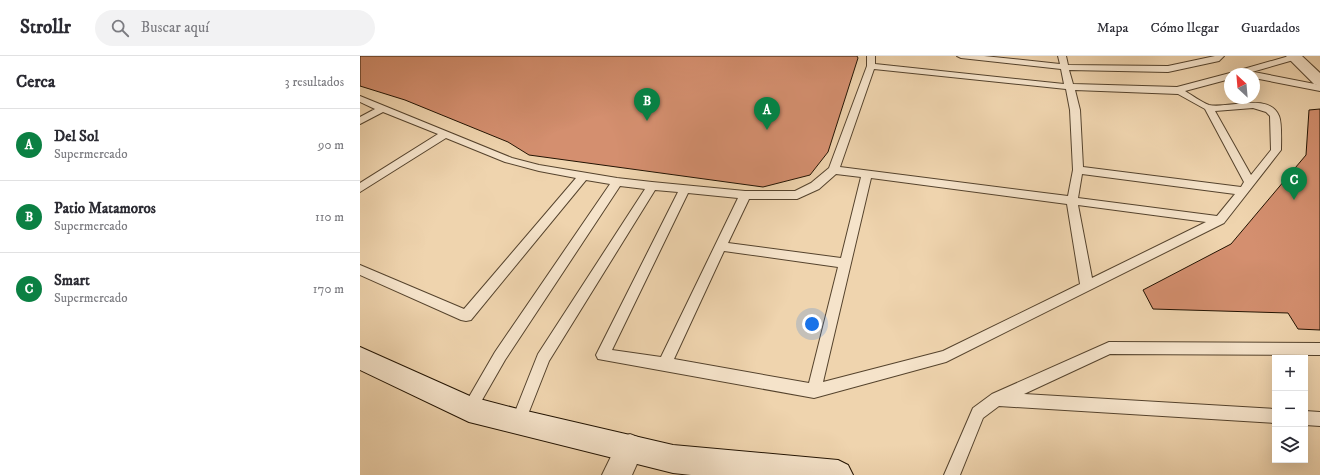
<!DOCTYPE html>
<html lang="es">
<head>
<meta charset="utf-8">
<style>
	:root { --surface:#fff; --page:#f2f2f3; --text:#2b2b33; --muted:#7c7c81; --line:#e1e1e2; --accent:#0b8043 }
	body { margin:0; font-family:"IM FELL DW Pica",serif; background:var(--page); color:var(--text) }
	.controls { position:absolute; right:12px; bottom:12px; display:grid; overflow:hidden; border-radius:0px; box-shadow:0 4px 16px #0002 }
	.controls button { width:36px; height:36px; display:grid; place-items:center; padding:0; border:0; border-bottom:1px solid var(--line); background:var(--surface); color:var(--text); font:20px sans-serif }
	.compass { position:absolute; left:864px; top:12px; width:36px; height:36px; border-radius:50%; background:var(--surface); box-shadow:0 4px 16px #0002; rotate:334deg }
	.you { position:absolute; left:452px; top:268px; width:14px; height:14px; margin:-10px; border:3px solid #fff; border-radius:50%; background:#1a73e8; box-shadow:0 0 0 6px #1a73e833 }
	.badge { display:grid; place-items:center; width:26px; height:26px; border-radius:50%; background:var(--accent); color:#fff; font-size:13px; font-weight:700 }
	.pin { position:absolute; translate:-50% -33px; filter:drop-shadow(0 1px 2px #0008) }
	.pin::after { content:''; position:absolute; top:21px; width:14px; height:12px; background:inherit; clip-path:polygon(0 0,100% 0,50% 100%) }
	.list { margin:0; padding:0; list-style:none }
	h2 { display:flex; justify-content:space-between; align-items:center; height:52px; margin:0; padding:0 16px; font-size:17px }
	h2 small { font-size:13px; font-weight:400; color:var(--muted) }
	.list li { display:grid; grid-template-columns:26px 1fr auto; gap:12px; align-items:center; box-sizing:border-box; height:72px; padding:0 16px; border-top:1px solid var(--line) }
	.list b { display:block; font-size:15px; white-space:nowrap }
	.list p { margin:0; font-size:13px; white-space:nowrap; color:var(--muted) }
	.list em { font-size:13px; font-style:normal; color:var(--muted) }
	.icon { flex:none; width:22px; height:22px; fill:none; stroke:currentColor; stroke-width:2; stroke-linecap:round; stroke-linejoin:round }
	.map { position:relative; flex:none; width:960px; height:419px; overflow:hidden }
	header { display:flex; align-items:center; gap:24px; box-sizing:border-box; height:56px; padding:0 20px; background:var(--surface); border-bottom:1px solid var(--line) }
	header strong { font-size:19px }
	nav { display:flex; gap:22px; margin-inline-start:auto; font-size:14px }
	.search { width:280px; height:36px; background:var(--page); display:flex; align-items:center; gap:10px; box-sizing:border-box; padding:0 14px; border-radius:22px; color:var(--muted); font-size:15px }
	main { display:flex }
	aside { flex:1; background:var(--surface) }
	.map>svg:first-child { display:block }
	.building { fill:#d48f6f; stroke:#221302 }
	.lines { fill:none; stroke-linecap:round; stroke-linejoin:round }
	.service-casing { stroke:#55432d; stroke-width:2 }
	.minor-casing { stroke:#55432d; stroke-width:2 }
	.tertiary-casing { stroke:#55432d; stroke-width:2 }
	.secondary-casing { stroke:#221302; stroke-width:2 }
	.service { fill:#f5e3ca; fill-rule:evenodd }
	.minor { fill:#f5e3ca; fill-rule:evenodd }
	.tertiary { fill:#f5e3ca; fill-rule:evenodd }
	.secondary { fill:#f5e3ca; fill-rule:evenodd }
</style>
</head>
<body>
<header>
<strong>Strollr</strong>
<div class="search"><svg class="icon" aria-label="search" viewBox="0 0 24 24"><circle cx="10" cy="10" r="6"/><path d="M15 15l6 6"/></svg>Buscar aquí</div>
<nav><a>Mapa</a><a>Cómo llegar</a><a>Guardados</a></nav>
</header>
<main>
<aside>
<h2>Cerca<small>3 resultados</small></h2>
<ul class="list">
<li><span class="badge">A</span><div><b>Del Sol</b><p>Supermercado</p></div><em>90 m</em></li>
<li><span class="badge">B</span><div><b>Patio Matamoros</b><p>Supermercado</p></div><em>110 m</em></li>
<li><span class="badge">C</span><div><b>Smart</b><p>Supermercado</p></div><em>170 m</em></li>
</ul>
</aside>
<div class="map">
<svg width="960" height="419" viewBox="0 0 960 419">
	<rect width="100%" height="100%" fill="#efd4ae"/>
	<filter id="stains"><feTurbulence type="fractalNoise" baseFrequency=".005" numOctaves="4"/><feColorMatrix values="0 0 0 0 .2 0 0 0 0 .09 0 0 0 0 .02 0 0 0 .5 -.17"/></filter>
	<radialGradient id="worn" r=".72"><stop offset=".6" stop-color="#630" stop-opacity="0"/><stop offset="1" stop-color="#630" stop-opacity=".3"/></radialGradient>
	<path class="building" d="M0,0H497L498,2L468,96L450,119L403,131L169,99L148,86L45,44L0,30Z
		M960,53V274L938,273L928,257L793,253L783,234L871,188L946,99L949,54Z"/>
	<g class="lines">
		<defs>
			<path id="service" d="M507,0H515V8L704,28L701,13L601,2L597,0H624L700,8L698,0H706L708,9L808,10L855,0H864L859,5L808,16L709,14L713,28L817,31L870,17L872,18L873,16L929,0L938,1L937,3L885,18H870V23L825,35C832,39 841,46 849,49C867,53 910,36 919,60C922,67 921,85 921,94L864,167L586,306L454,342L238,303L236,299L238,295L318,136L295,134L189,305L163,371L158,373L153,371L151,366L178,298L285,133L260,130L145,304L114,358L109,360L104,358L102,353L135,296L250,128L226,124L111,264L106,265L101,264L0,219V209L104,253L216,122L179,115L145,106L86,82L0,136V127L78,78L23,56L0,68V61L15,53L0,46V40L152,102L179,109L257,122L292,126L385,135H435L451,127L469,112L507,10ZM514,13L706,33L710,54L713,114L708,140L480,111ZM715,34L818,38L845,53L884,126L881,131L723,111L720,54ZM893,52L906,56L910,60L911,94L891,119L855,55ZM476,118L501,121L481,202L368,187L389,143H437L459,133ZM722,118L875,138L857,160L718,142ZM511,122L707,148L720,228L583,295L463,326ZM328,137L378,142L301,301L252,294ZM718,149L846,166L732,222ZM364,195L478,211L449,327L314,303Z
				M894,16L960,29V35L894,22V18H890Z
				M749,286L960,287V299L750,298L664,338L915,353V367L639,350L623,362L600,419H584L613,352L632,338Z
				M945,355L960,356V370L945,369Z"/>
			<path id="minor" d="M270,378L280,382L284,392L272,419H242L260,382Z"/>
			<path id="tertiary" d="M926,0H942L960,17V30L954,28Z"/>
			<path id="secondary" d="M0,291L112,341L158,353L313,389L478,404L488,409L493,419H331L313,417L109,366L0,314Z"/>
		</defs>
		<use href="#service" class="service-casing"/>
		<use href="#minor" class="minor-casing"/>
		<use href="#tertiary" class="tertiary-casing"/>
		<use href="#secondary" class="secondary-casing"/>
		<use href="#service" class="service"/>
		<use href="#minor" class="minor"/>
		<use href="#tertiary" class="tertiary"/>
		<use href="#secondary" class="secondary"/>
	</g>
	<rect width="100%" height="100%" filter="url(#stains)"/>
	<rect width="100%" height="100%" fill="url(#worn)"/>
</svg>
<div class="controls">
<button>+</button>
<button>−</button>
<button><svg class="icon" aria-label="layers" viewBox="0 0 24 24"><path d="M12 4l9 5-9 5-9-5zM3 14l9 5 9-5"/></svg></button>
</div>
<svg class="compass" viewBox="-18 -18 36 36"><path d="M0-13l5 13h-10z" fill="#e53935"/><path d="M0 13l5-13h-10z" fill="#7c7c81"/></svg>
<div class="you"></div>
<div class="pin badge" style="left:407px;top:74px">A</div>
<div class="pin badge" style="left:287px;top:65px">B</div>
<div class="pin badge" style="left:934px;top:144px">C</div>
</div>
</main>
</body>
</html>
